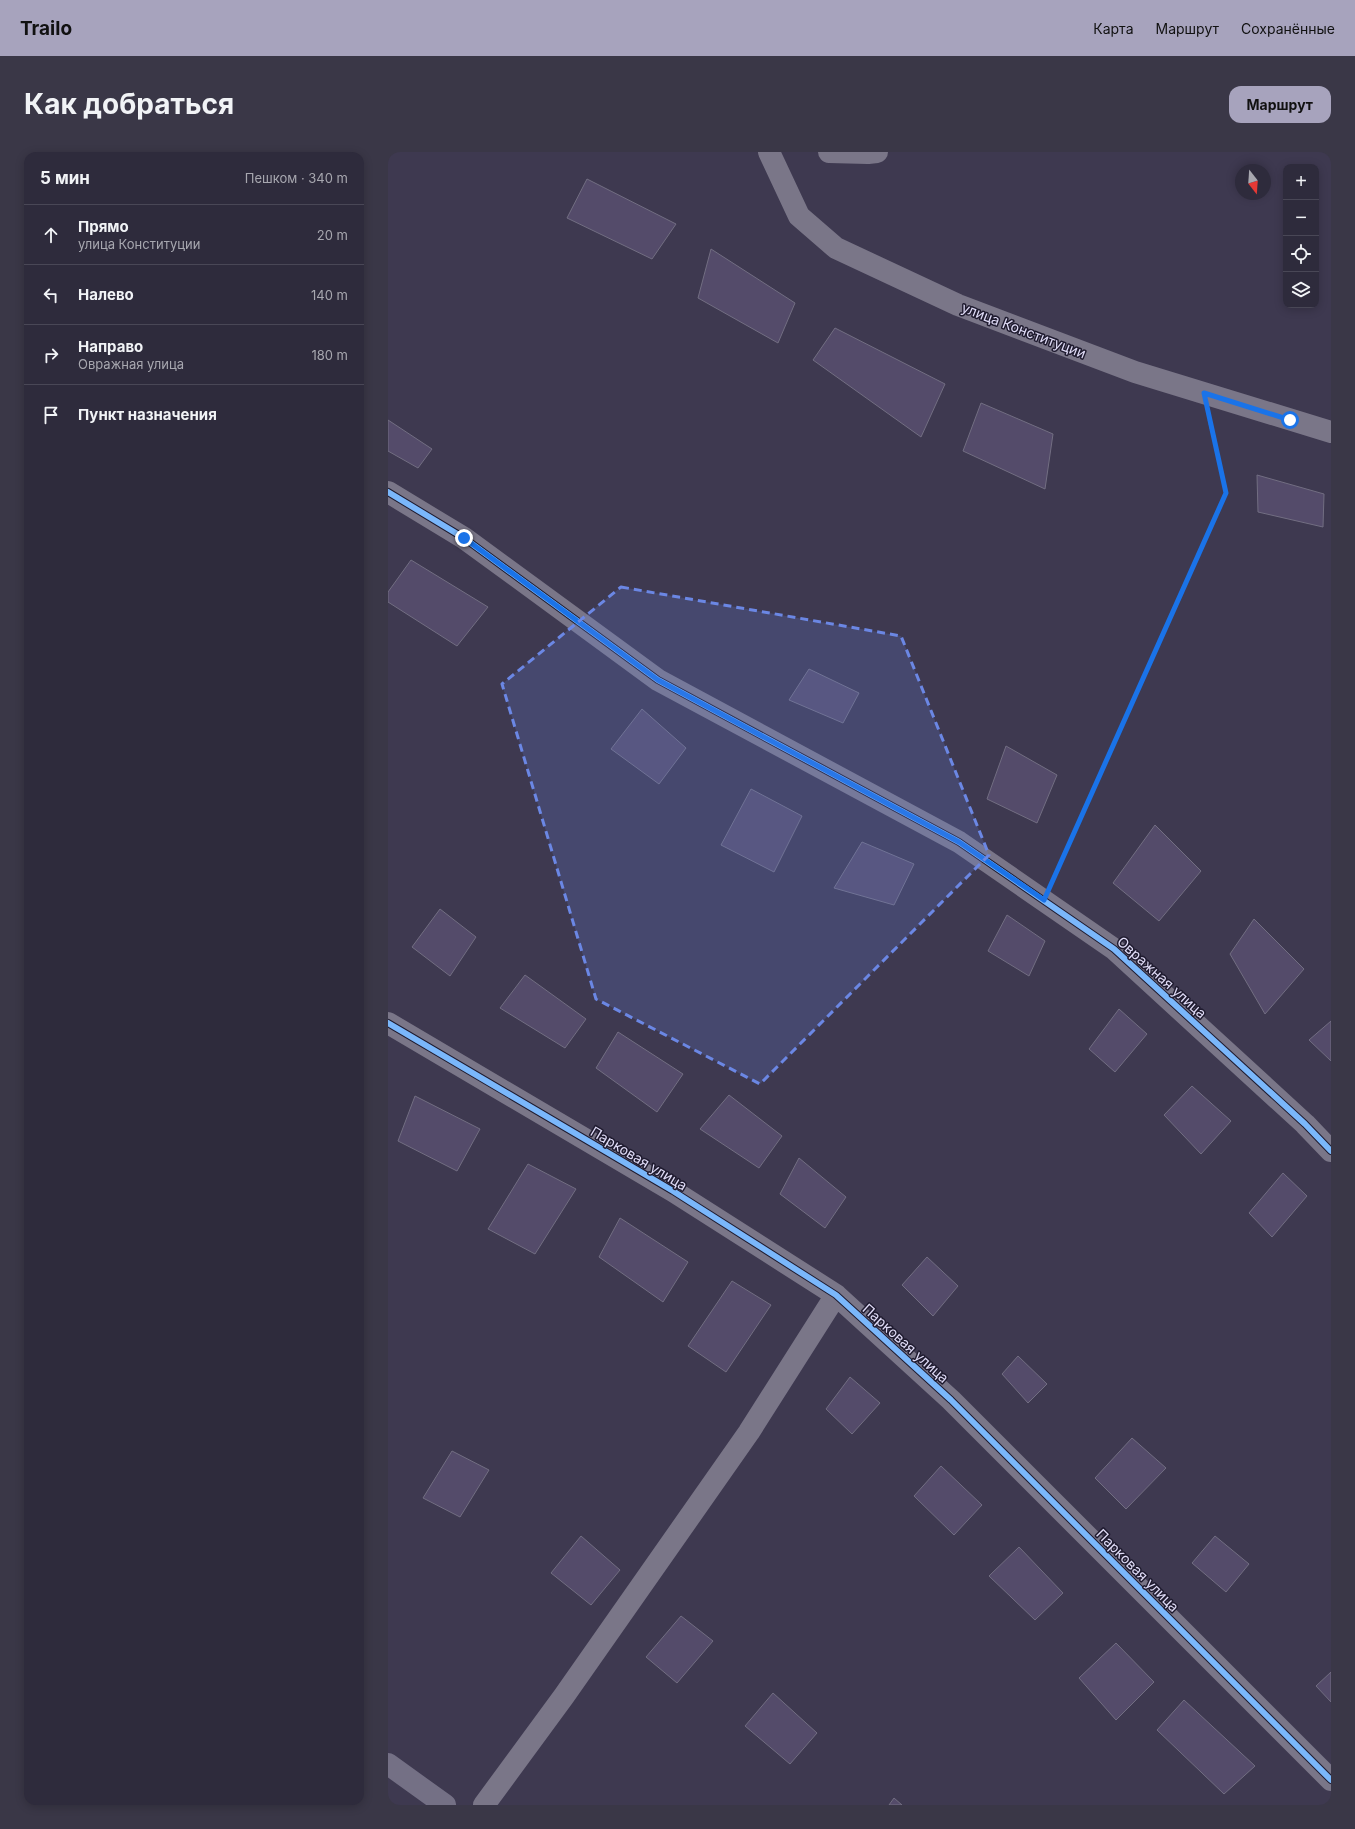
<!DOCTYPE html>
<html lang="ru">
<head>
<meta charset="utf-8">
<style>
	:root { --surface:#2e2b3c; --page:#3a3747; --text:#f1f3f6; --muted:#a7a7af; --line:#494756; --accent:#a7a3bd }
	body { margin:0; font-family:Inter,sans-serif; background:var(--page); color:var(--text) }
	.controls { position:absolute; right:12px; top:12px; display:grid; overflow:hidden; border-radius:8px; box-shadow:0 2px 10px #0003 }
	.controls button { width:36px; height:36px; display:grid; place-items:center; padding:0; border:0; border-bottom:1px solid var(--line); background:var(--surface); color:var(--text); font:20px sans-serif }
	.compass { position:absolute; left:847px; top:12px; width:36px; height:36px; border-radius:50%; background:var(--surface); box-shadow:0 2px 10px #0003; rotate:163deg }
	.stop { position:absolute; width:12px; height:12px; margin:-9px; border:3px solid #1a73e8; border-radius:50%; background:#fff }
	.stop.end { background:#1a73e8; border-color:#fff; box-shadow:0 1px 4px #0008 }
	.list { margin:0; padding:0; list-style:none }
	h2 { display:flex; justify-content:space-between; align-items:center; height:52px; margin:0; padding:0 16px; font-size:17px }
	h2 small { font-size:13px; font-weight:400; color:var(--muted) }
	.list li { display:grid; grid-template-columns:26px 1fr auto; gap:12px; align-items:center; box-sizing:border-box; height:60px; padding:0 16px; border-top:1px solid var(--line) }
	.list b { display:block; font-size:15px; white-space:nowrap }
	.list p { margin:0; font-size:13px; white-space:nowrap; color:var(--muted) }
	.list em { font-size:13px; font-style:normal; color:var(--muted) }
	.icon { flex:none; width:22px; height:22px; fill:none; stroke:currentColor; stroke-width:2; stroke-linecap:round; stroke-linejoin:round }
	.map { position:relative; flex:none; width:943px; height:1653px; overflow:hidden; border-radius:12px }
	header { display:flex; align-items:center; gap:24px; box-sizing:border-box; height:56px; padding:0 20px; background:var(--accent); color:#111 }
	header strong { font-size:19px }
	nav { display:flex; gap:22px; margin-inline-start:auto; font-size:14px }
	.intro { display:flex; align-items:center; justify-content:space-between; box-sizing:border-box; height:96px; padding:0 24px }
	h1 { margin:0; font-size:28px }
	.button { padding:10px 18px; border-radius:12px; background:var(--accent); color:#111; font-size:14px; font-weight:700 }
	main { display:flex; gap:24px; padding:0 24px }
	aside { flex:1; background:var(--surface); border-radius:12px; box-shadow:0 2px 10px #0003 }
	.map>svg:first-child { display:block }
	.building { fill:#544b6a; stroke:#726e82 }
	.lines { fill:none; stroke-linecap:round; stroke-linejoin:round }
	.path { stroke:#757283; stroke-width:2.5; stroke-dasharray:1 3; stroke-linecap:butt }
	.minor { stroke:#7a7688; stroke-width:22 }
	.secondary { stroke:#747085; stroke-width:22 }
	.cycleway-casing { stroke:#1f1b2f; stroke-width:8 }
	.cycleway { stroke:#7ab7fb; stroke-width:6 }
	.route { stroke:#1a73e8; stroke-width:5 }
	.marked { fill:#6b87e4; fill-opacity:0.2; stroke:#6b87e4; stroke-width:3; stroke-dasharray:8 5; stroke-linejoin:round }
	.labels { text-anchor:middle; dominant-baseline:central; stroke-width:3; stroke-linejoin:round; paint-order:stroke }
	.street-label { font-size:14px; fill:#e0dcf7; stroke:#1f1b2f }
</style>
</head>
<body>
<header>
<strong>Trailo</strong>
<nav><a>Карта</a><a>Маршрут</a><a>Сохранённые</a></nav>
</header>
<div class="intro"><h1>Как добраться</h1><a class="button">Маршрут</a></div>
<main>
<aside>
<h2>5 мин<small>Пешком · 340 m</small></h2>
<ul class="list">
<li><svg class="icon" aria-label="ahead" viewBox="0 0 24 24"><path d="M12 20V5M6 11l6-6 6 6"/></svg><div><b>Прямо</b><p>улица Конституции</p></div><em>20 m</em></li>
<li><svg class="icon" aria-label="left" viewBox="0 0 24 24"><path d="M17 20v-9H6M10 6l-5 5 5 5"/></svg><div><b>Налево</b></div><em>140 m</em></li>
<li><svg class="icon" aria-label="right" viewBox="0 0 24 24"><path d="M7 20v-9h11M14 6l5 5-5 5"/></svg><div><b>Направо</b><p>Овражная улица</p></div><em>180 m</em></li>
<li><svg class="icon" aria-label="arrive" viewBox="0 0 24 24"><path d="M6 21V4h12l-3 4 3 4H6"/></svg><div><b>Пункт назначения</b></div></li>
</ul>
</aside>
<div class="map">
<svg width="943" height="1653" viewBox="0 0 943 1653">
	<rect width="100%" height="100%" fill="#3e3950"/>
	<path class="building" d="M199,27L288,72L264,107L179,66Z
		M323,97L407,151L390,191L310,146Z
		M447,176L557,232L533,285L425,208Z
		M593,251L665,282L657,337L575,299Z
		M0,268L44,297L30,316L0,299Z
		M869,323L936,342L935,375L870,360Z
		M23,408L100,455L69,494L0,450V440Z
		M421,517L471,541L455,571L401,548Z
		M254,557L298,596L271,632L223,597Z
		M618,594L669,623L649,671L599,647Z
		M363,637L414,664L386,720L333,693Z
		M767,673L813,719L771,769L725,731Z
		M474,690L526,712L506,753L446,736Z
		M52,757L88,785L62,824L24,795Z
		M619,763L657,789L641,824L600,799Z
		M866,767L916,817L877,862L842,802Z
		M137,823L198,867L177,896L112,856Z
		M731,857L759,882L727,920L701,897Z
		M943,869V909L921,888Z
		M230,880L295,922L269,960L208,916Z
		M804,934L843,969L813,1002L776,963Z
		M341,943L394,984L371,1016L312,977Z
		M27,944L92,977L69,1019L10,989Z
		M411,1006L458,1045L437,1076L392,1042Z
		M140,1012L188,1037L147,1102L100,1077Z
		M895,1021L919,1044L884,1085L861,1061Z
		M232,1066L300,1110L275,1150L211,1105Z
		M539,1105L570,1134L545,1164L514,1133Z
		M344,1129L383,1153L338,1220L300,1194Z
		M630,1204L659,1232L640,1251L614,1222Z
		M462,1225L492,1251L464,1282L438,1257Z
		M744,1286L778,1316L738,1357L707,1326Z
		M64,1299L101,1318L72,1365L35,1346Z
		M553,1314L594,1353L566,1383L526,1344Z
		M193,1384L232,1418L203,1453L163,1421Z
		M827,1384L861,1412L838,1440L804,1411Z
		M631,1395L675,1441L647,1468L601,1424Z
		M293,1464L325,1489L289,1531L258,1505Z
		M728,1491L766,1530L728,1568L691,1526Z
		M943,1520V1550L928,1534Z
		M385,1541L429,1581L402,1612L357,1574Z
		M796,1548L867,1614L836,1642L769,1578Z
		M506,1646L514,1653H501Z"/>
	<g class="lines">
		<path class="path" d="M666,726L838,341L821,268"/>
		<path class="minor" d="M381,0L411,64L448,96L570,153L747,220L943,280
			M441,0L480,1L489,0
			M0,340L76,386L270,528L571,690L726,797L917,972L943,999
			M0,871L285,1039L448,1143L563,1248L943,1628
			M96,1653L176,1544L361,1280L448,1143"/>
		<path class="secondary" d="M0,1612L57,1653"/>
		<defs>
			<path id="cycleway" d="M0,340L76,386L270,528L571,690L726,797L917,972L943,999
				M0,871L285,1039L448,1143L563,1248L943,1628"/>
		</defs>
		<use href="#cycleway" class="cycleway-casing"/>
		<use href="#cycleway" class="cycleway"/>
	</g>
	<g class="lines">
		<path class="route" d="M76,386L270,528L571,690L656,748L838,341L816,241L902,268"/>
	</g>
	<path class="marked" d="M233,435L513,484L601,703L372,932L208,847L114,532Z"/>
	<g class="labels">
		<g class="street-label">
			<text transform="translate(636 178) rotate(21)">улица Конституции</text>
			<text transform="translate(774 825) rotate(42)">Овражная улица</text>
			<text transform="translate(251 1006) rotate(31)">Парковая улица</text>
			<text transform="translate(518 1191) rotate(42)">Парковая улица</text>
			<text transform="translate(750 1418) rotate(45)">Парковая улица</text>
		</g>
	</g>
</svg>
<div class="controls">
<button>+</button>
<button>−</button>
<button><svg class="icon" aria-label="locate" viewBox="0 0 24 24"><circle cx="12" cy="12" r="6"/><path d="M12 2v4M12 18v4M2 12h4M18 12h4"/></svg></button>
<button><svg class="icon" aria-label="layers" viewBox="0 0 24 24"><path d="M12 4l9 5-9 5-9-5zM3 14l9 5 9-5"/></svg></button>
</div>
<svg class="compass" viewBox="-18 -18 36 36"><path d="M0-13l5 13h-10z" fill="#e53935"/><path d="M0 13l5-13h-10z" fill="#a7a7af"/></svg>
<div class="stop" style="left:902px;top:268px"></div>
<div class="stop end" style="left:76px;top:386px"></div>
</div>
</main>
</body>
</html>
